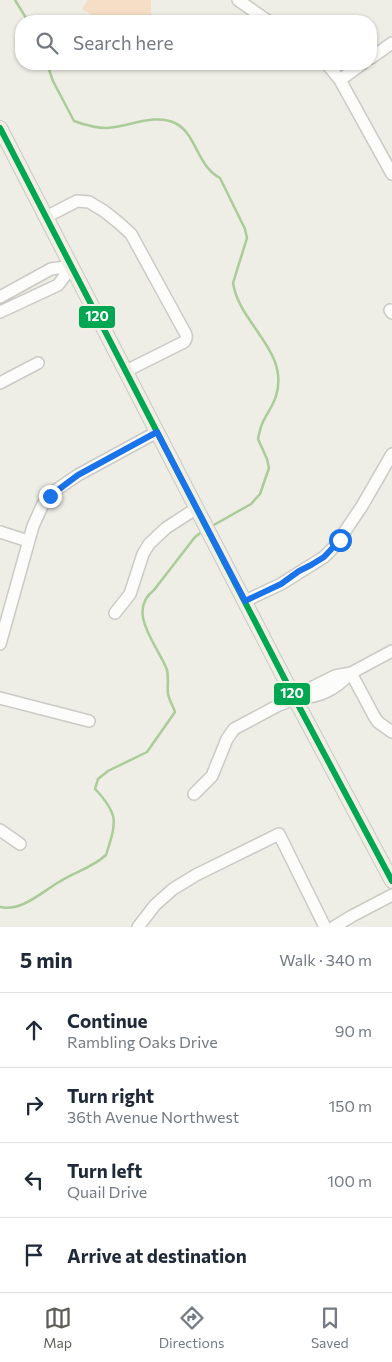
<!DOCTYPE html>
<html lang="en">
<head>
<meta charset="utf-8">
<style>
	:root { --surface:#fff; --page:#f2f2f3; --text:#1f2937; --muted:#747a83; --line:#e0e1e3; --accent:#5f5e59 }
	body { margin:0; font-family:Commissioner,sans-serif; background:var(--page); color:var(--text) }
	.stop { position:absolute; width:15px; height:15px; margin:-11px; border:4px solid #1a73e8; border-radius:50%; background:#fff }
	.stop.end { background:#1a73e8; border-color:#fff; box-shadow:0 1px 5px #0008 }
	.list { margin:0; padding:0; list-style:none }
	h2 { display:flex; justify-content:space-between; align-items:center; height:65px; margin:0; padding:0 20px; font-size:21px }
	h2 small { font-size:16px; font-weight:400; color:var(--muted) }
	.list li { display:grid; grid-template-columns:32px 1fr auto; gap:15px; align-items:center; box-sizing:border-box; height:75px; padding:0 20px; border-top:1px solid var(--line) }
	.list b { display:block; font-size:19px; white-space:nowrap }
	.list p { margin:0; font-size:16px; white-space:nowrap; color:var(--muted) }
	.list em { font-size:16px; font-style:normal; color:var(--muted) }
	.icon { flex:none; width:28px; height:28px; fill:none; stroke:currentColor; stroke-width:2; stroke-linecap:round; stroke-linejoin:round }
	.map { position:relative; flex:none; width:392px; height:927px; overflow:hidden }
	.search { position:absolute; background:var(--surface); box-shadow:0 1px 4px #0004; left:15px; right:15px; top:15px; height:55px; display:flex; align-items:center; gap:12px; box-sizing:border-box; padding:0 18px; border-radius:20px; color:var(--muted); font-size:19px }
	.sheet { height:365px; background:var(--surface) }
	nav { display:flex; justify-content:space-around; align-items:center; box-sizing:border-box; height:70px; border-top:1px solid var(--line); background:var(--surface); font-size:14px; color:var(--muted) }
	nav a { display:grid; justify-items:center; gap:2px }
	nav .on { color:var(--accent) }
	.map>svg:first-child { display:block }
	.green { fill:#f6dec6 }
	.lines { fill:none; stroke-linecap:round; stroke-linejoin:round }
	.stream { stroke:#a9cc98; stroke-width:2.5 }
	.minor-casing { stroke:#cbcac5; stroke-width:14 }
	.major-casing { stroke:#c9c9c6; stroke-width:16 }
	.minor { stroke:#fcfcfb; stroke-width:11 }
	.major { stroke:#f2eee5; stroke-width:14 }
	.bus-1-casing { stroke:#f2f0e3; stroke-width:10 }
	.bus-1 { stroke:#00a651; stroke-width:6 }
	.route { stroke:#1a73e8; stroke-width:6 }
	.line-badge { stroke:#f2f0e3; stroke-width:2 }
	.badge-label { font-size:14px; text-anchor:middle; font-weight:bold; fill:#fff }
</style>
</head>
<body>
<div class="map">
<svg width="392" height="927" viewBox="0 0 392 927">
	<rect width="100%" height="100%" fill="#eeede6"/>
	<path class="green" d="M88,0H151V21L98,19L82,9Z"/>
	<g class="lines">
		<path class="stream" d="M15,0L28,21
			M47,64L53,81L74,121C85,125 95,128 107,128C129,127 154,113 175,123C197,134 196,165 220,178L245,229L247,238L233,283C239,324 290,351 276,396C273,406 266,415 262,424C260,429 259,434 258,439L267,459L269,468L260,494L251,504L212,526
			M0,907C21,912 42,892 59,882C74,872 92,868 106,855C116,823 120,815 95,789L98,779L108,771L147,752L175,712C173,706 169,700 168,694C167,686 169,678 167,670C159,647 125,612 154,590L195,537L203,531"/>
		<defs>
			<path id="minor" d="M238,0L268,21
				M371,58L392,43
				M327,64L340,80L392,174
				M340,80L362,64
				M46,217L77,201L89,202L104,211L119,223L131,234L183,329C186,334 188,337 184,342L126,371
				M0,297L51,269L72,266
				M390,310L392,313
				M0,312L58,285L72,266
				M0,383L38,363
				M0,532L28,541
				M245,601L281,584L324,557L335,546L362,506L392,454
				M115,613L130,594L143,554L149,544L166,528L197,508
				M0,644L33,526L43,504L56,490L78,475L157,432
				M351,673L374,716L378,722L392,732
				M0,698L89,721
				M297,699C322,696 333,691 351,673
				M194,794L212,776L227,739L234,729L279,705L295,699L311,688L335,676L351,673L392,651
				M0,830L20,844
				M138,927L155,905L173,889L196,875L279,834L325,927
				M334,927L352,916L392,895"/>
			<path id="major" d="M0,128L295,699L392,881"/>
		</defs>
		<use href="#minor" class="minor-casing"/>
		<use href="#major" class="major-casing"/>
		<use href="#minor" class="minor"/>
		<use href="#major" class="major"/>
		<defs>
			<path id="bus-1" d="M0,128L295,699L392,881"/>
		</defs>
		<use href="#bus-1" class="bus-1-casing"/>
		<use href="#bus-1" class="bus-1"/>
	</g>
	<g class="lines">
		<path class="route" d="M50,496L78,475L157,432L245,601L281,584L299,571L311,565L324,557L340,540"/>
	</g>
	<g class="line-badge">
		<rect x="78" y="305" width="38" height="24" rx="5" fill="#00a651"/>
		<rect x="273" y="682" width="38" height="24" rx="5" fill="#00a651"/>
	</g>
	<g class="badge-label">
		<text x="97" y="321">120</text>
		<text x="292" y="698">120</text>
	</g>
</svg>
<div class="stop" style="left:340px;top:540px"></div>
<div class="stop end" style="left:50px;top:496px"></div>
<div class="search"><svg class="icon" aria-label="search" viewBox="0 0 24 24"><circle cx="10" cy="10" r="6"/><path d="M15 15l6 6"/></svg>Search here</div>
</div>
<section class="sheet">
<h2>5 min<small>Walk · 340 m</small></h2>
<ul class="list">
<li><svg class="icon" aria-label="ahead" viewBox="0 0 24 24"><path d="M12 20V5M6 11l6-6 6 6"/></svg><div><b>Continue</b><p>Rambling Oaks Drive</p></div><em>90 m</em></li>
<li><svg class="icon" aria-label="right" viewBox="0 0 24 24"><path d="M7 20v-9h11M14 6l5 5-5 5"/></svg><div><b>Turn right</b><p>36th Avenue Northwest</p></div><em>150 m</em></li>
<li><svg class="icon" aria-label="left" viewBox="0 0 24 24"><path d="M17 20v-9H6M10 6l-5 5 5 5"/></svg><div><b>Turn left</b><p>Quail Drive</p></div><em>100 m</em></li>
<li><svg class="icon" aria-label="arrive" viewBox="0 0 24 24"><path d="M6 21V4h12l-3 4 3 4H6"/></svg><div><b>Arrive at destination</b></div></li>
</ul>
</section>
<nav>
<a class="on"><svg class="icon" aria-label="map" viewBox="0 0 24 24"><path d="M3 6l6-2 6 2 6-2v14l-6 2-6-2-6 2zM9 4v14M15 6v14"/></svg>Map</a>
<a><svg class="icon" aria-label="directions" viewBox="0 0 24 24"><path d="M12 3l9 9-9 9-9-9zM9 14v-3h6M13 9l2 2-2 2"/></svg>Directions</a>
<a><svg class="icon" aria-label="saved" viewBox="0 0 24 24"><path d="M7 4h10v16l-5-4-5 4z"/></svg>Saved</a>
</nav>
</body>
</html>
